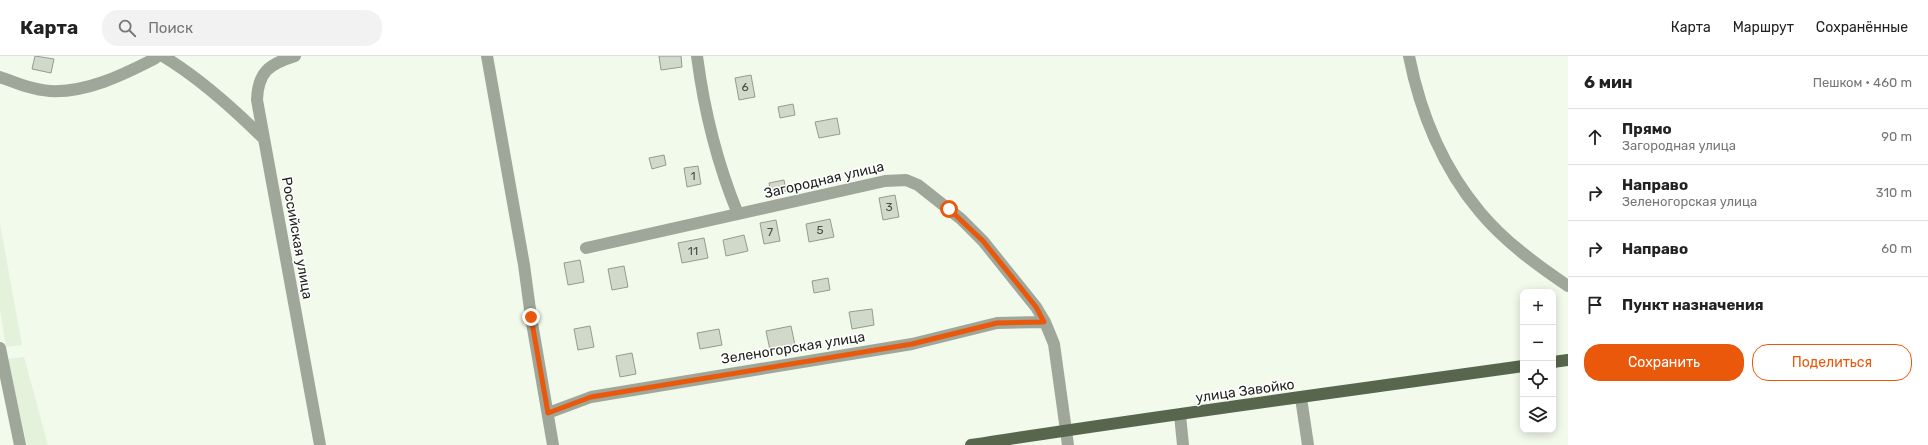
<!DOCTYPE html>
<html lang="ru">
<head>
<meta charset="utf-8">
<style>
	:root { --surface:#fff; --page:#f2f2f2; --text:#222; --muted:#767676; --line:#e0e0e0; --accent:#ea580c }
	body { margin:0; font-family:Rubik,sans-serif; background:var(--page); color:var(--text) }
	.controls { position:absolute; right:12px; bottom:12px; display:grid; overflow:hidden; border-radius:8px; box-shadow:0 2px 10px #0003 }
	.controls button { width:36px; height:36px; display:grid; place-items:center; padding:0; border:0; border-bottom:1px solid var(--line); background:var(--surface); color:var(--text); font:20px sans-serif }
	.stop { position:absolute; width:12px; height:12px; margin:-9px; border:3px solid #ea580c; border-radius:50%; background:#fff }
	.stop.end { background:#ea580c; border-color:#fff; box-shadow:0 1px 4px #0008 }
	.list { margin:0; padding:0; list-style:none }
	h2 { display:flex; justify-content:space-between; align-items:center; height:52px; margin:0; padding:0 16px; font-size:17px }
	h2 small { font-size:13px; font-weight:400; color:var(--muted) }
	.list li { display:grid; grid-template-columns:26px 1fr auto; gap:12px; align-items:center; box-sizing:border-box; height:56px; padding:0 16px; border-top:1px solid var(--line) }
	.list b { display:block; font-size:15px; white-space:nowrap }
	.list p { margin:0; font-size:13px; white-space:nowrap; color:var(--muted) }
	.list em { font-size:13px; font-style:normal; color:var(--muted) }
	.actions { display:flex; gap:8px; padding:12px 16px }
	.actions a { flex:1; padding:9px 0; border:1px solid var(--accent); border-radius:16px; text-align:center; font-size:14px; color:var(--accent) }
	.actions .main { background:var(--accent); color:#fff }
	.icon { flex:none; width:22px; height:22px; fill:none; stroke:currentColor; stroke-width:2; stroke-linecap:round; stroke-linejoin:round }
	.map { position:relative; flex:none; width:1568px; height:389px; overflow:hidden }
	header { display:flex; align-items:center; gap:24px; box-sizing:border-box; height:56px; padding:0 20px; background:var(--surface); border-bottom:1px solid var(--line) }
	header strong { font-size:19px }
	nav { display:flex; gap:22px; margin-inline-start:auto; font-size:14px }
	.search { width:280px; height:36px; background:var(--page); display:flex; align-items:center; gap:10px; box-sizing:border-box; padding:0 14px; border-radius:16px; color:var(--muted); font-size:15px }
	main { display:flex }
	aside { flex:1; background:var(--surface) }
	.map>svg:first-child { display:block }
	.built { fill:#e4f1db }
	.building { fill:#d0d9ca; stroke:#949c8e }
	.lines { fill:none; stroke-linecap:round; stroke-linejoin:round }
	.minor { stroke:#9fa79a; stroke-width:12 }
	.major { stroke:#58664e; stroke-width:12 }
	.route { stroke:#ea580c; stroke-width:5 }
	.labels { text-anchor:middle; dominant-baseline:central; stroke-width:3; stroke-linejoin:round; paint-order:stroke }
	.number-label { font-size:12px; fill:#4a4f48 }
	.street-label { font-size:14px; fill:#1e211c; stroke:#fff }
</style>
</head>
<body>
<header>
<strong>Карта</strong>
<div class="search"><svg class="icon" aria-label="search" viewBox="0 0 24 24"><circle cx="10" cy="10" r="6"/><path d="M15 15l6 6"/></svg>Поиск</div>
<nav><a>Карта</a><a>Маршрут</a><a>Сохранённые</a></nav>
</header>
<main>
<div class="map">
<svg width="1568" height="389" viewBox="0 0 1568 389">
	<rect width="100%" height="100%" fill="#f2faeb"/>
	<path class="built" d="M0,168L22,289L6,291L0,253Z
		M24,301L48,389H27L8,303Z"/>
	<path class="building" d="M35,0L54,3L51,17L32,13Z
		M659,0H681L682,11L661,14Z
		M751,19L755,41L739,44L735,22Z
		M793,48L795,59L780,62L778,51Z
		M837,62L840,78L819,82L815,66Z
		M664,99L666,109L652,113L649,102Z
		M698,110L701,128L687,131L684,112Z
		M784,124L786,135L771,138L769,127Z
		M895,139L899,161L883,164L879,142Z
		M830,163L834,181L809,186L806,168Z
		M776,164L780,185L764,188L760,167Z
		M744,179L748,195L726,200L723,184Z
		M704,182L708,202L682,207L678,187Z
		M580,204L584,226L568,229L564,207Z
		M624,210L628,231L612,234L608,213Z
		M828,222L830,234L814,237L812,225Z
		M872,253L874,269L852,273L849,256Z
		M590,270L594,291L578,294L574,273Z
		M791,270L795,289L770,294L766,275Z
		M719,273L722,289L700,293L697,277Z
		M632,297L636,318L620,321L616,300Z"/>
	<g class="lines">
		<path class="minor" d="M163,0C201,23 233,52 264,83
			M295,0C269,8 258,16 257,44L320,389
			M487,0L524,209L531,261L553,389
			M697,0C704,54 717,107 738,158
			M1409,0C1420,56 1443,112 1480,156C1504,185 1537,209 1568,230
			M0,21C16,27 33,34 50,35C86,37 123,19 154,3L158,0
			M586,192L885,125L906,124L918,129L961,163L983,185L1036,251L1045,266L1054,288L1068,389
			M0,292L20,389
			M1301,342L1308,389
			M548,357L591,341L912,288L997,267L1045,266
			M1180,359L1183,389"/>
		<path class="major" d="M1553,306L1568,304
			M971,389C1155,360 1339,336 1523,310"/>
	</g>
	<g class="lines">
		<path class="route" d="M531,261L548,357L591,341L912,288L997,267L1044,266L1036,251L983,185L949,153"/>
	</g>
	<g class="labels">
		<g class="number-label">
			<text x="745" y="31">6</text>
			<text x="693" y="120">1</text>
			<text x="889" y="151">3</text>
			<text x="820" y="174">5</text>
			<text x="770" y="176">7</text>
			<text x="693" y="195">11</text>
		</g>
		<g class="street-label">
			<text transform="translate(824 124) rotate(-13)">Загородная улица</text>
			<text transform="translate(297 182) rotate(80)">Российская улица</text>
			<text transform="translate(793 292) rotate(-9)">Зеленогорская улица</text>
			<text transform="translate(1245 335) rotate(-8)">улица Завойко</text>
		</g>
	</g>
</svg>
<div class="controls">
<button>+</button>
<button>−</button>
<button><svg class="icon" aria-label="locate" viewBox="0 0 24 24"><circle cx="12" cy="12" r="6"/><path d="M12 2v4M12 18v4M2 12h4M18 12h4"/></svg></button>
<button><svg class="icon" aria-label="layers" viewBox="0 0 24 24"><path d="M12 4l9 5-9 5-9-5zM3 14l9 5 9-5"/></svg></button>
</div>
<div class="stop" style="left:949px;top:153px"></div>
<div class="stop end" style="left:531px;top:261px"></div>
</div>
<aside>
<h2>6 мин<small>Пешком · 460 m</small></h2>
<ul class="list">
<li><svg class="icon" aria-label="ahead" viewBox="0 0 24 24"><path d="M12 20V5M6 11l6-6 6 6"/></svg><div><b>Прямо</b><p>Загородная улица</p></div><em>90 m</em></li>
<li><svg class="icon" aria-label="right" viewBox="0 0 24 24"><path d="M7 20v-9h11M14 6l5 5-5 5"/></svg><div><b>Направо</b><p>Зеленогорская улица</p></div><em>310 m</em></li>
<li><svg class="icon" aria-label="right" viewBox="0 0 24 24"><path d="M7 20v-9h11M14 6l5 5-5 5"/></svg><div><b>Направо</b></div><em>60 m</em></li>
<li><svg class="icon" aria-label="arrive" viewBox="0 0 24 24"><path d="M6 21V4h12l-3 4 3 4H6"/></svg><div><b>Пункт назначения</b></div></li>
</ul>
<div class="actions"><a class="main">Сохранить</a><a>Поделиться</a></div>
</aside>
</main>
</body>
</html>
